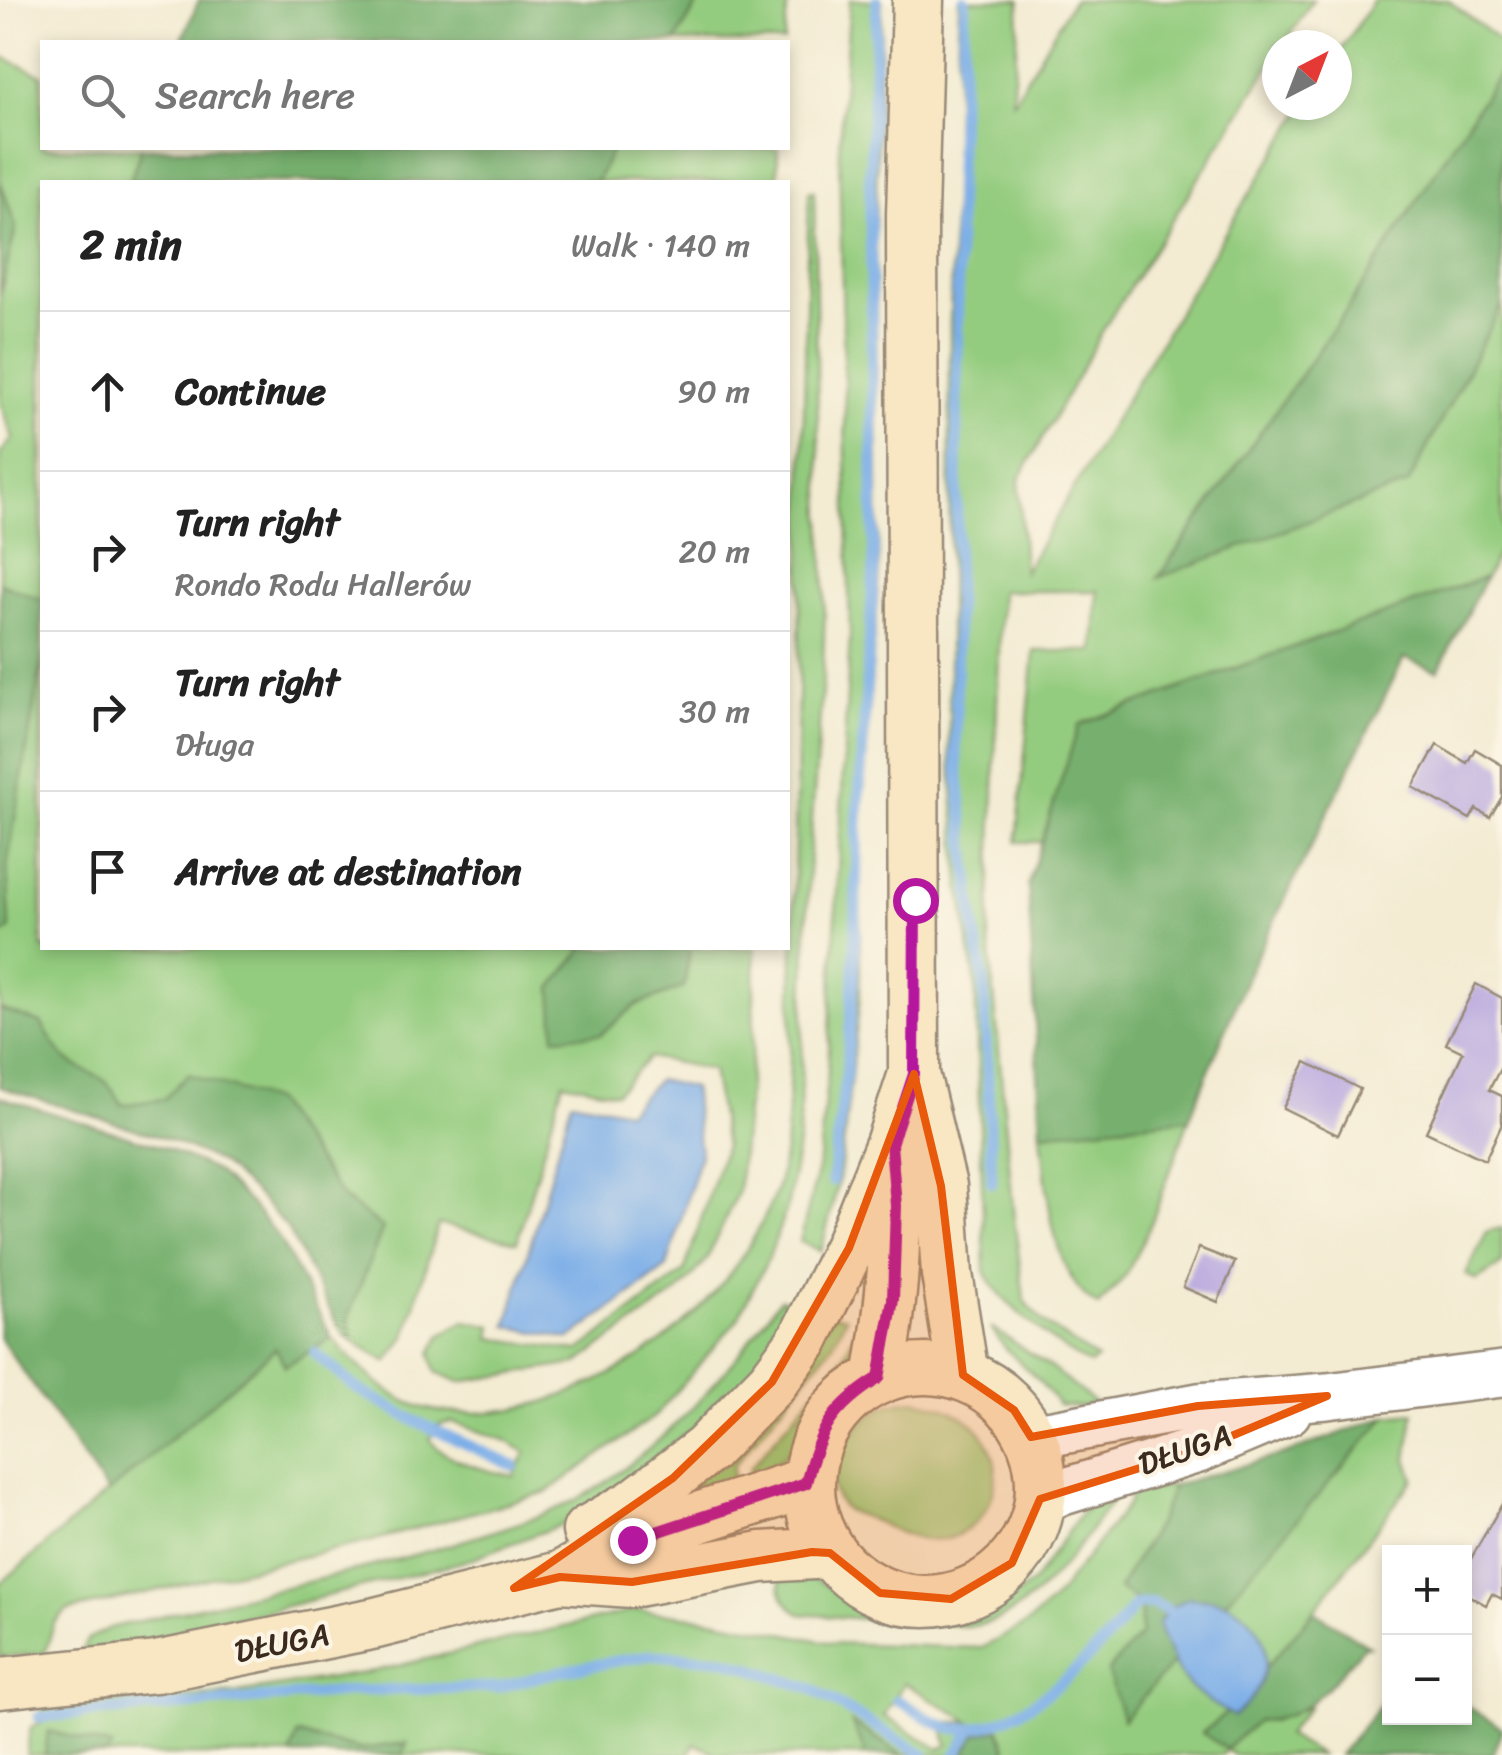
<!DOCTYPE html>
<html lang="en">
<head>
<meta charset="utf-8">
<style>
	:root { --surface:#fff; --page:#f6f6f6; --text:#222; --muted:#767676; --line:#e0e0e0 }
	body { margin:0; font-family:Sriracha,sans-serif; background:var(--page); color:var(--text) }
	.controls { position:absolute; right:30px; bottom:30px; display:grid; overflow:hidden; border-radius:0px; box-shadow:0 5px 15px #0003 }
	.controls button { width:90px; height:90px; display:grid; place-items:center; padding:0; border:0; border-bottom:2px solid var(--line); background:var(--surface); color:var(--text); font:50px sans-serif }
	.compass { position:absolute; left:1262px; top:30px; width:90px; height:90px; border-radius:50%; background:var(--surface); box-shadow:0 5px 15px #0003; rotate:42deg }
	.stop { position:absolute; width:30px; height:30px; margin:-22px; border:8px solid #b5179e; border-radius:50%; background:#fff }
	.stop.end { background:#b5179e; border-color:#fff; box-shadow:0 2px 10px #0008 }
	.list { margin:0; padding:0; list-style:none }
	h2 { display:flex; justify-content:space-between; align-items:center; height:130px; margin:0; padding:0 40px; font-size:42px }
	h2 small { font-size:32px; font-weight:400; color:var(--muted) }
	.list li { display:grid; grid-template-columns:65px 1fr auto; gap:30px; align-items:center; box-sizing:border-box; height:160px; padding:0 40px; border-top:2px solid var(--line) }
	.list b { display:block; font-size:38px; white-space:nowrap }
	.list p { margin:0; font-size:32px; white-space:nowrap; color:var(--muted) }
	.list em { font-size:32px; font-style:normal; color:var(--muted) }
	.icon { flex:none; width:55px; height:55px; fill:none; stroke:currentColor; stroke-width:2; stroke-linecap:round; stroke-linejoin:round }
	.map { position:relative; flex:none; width:1502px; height:1755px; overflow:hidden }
	.search { position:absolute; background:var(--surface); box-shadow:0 5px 15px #0003; left:40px; top:40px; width:750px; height:110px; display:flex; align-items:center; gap:25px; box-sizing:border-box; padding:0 35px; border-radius:0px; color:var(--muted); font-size:38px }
	.panel { position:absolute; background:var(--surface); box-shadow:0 5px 15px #0003; left:40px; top:180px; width:750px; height:770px; border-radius:0px }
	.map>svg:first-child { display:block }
	.green { fill:#94cc7f; stroke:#687b4e; stroke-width:2.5; fill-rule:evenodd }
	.forest { fill:#77b06e; stroke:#596d46; stroke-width:2.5 }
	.water { fill:#7baee8; stroke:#5b6c83; stroke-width:2.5 }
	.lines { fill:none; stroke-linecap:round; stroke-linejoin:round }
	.stream { stroke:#7baee8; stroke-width:11 }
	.building { fill:#b8a8df }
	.tertiary-casing { stroke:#978a78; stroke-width:50 }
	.secondary-casing { stroke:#978a78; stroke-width:55 }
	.tertiary { stroke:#fff; stroke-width:45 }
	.secondary { stroke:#f9e7c3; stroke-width:50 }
	.route { stroke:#b5179e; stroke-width:12 }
	.marked { fill:#e8590c; fill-opacity:0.2; stroke:#e8590c; stroke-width:8; stroke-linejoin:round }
	.labels { text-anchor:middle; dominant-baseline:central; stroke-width:8; stroke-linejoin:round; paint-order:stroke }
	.street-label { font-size:32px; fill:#3b2a1e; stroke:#fcf5e5 }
</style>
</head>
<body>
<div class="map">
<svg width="1502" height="1755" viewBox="0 0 1502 1755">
	<rect width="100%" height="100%" fill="#fcf5e5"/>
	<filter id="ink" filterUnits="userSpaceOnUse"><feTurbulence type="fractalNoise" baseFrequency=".01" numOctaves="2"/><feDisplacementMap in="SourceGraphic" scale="20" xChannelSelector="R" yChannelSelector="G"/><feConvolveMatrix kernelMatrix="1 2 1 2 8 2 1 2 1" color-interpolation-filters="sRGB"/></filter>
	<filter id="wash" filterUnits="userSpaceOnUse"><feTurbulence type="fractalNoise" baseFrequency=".0048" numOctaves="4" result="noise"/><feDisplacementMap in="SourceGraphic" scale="40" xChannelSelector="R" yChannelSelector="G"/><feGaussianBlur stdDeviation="2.25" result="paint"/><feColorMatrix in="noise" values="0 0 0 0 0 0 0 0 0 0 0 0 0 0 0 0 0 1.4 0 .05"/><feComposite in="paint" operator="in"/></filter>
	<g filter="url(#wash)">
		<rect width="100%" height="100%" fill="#f3ebd2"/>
		<path class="green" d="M700,0H788L784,42H675Z
			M850,0H882L875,235L879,567L860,847V998L840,1175L821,1251L800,1242L818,1168L828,1070L850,634L839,149Z
			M959,0H1020L1012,103L1073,0H1313L1283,45H1277V54L1106,325L1019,480L1024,572L1231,223L1306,105H1337V56L1374,0H1448L1502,43V69L1344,314L1159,576L1408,484L1502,305V545L1486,577L1080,724L1042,842H1017L1034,651H1094L1098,591H1001L989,936L1013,1209L1024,1300L1042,1322L1097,1359L1089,1364C1060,1349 997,1301 985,1271L975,981L960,887L949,738L950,325Z
			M0,56L42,75V148H141L130,182H42V600L0,583V454L13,438L0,403V295L16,227L0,181Z
			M613,148H778L777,182H596Z
			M809,191H814L818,418L825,594L823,676L810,846L799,1137L788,1204L769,1257L737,1320L655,1416L547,1492L371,1541L67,1611L54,1623L45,1653L0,1657V1584L277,1347L285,1366L332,1338C353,1362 380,1390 410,1403C451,1421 516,1412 556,1398C654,1363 735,1293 774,1196C787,1162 787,1122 789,1087C792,1022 793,956 794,891C798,657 802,424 809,191ZM452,1422L505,1440L526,1452L514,1476C491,1472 441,1460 430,1439L438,1425Z
			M42,659V948H584L552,988L601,1034L636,1005L684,987L690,948H755L753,1042L738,1191L706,1261L678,1292L576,1364L460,1382L436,1372L431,1353L441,1335L465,1321L493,1326L491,1338L579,1351L684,1272L725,1146L712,1070L649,1057L616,1093L563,1082L517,1242L438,1224L406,1336L387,1362L353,1341L348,1317L382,1228L344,1199L274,1101L164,1099L122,1105C102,1070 101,1082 72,1063C57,1053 50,1038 41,1023L0,1009V936L10,928L7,865Z
			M1189,1119L1152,1221L1126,1275L1098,1306C1049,1277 1047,1184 1041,1133Z
			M1502,1228V1264L1477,1280L1466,1275L1487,1231Z
			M780,1298L805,1308L738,1395L574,1520L465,1561L136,1644L80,1653L88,1639L110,1628C225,1600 342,1577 456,1543C506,1527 559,1514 603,1484C675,1435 731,1371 780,1298Z
			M833,1314L846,1317L833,1344L733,1466V1482L656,1512Z
			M859,1321L874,1322C863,1371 839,1374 811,1409C803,1419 801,1433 795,1444C785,1460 767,1470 751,1477L750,1468L844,1357Z
			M991,1327L1050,1367L1096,1404L1080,1407L1058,1405C1040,1375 1007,1358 991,1327Z
			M914,1400C1042,1419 1000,1555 920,1539C895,1534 872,1517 847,1511C810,1478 850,1425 883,1407C893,1402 903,1401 914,1400Z
			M1414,1413L1407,1459L1414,1479L1314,1611L1230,1710L1226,1749L1258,1720L1272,1721L1310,1706L1286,1735L1320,1755H1234L1226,1750L1222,1755H1008L1000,1729L976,1734L965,1755H903L854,1724L866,1755H720L695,1744L688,1755H402L406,1743L361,1749L298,1735L291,1755H106L111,1748L49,1732L45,1755H26L31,1727L44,1721L41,1707L238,1693L375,1671L636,1610L717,1620L832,1643L982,1648L1028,1623L1052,1602L1129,1503L1131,1492L1173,1485L1159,1522L1119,1589L1141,1602V1634L1108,1671L1387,1416ZM904,1683L971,1722H949L944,1733L948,1744L940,1749L884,1716Z
			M1114,1498C1077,1547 1018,1647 943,1622L1003,1607L1034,1581L1080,1514L1094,1500Z
			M781,1578L815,1579L854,1601L904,1622L800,1614C786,1603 778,1595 781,1578Z"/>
		<path class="forest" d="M199,0H700L675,42H181Z
			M1502,69V305L1408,484L1158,578L1344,314Z
			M141,148H613L596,182H130Z
			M0,181L16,227L0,295Z
			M1486,577L1438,671L1404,658L1249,972L1189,1119L1041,1133L1028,884L1079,725Z
			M0,583L42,600V659L7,865L10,929L0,936Z
			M584,948H690L684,987L636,1005L601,1034L555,1037L552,988Z
			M0,1009L41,1023C50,1038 57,1053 72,1063C101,1082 102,1070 122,1105L164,1099L188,1074L274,1101L344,1199L383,1228L348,1317L353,1341L342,1333L287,1228L257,1195L221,1163L173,1141L0,1087Z
			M0,1097L166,1148L216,1171L249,1202L279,1238L332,1338L285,1366L276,1348L108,1493L0,1338Z
			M1387,1416L1123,1720L1108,1671L1141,1634V1602L1118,1589L1159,1522L1173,1485L1285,1454Z
			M1314,1611L1369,1646L1363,1647C1334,1679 1306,1723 1258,1720L1226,1749L1202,1733L1230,1710Z
			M1389,1694L1390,1718H1464L1465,1705L1502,1728L1493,1755H1339Z
			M852,1723L903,1755H866Z
			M999,1729L1008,1755H965L976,1734Z
			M48,1731L112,1747L106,1755H45Z
			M297,1735L361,1749L407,1743L402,1755H291Z"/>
		<path class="water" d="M658,1080L693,1088L700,1155L667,1267L570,1339L507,1326L572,1100L627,1111Z
			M1187,1598C1202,1599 1219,1599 1233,1606C1280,1633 1273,1686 1234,1716C1183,1689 1178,1677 1158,1624L1167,1610Z"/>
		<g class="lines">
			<path class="stream" d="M965,0L958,173L956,749L973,916L984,983L992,1183
				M832,1181L846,1074L854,981L858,816L874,570L870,173L877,0
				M315,1353L357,1389L415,1421L514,1466
				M897,1700C914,1709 934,1725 953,1728C1017,1737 1099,1652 1135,1605L1152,1603L1167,1610
				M39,1717L356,1691L499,1687L561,1671L650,1655L723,1659L812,1689L924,1755
				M956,1755L971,1730"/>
		</g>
		<g id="blocks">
			<path class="building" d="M1437,745L1467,763L1475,749L1502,765V797L1490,817L1476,809L1470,819L1413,787Z
				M1476,984L1502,998V1065L1489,1090L1502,1096V1124L1485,1160L1426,1132L1463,1052L1446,1044Z
				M1306,1062L1360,1089L1338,1135L1283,1108Z
				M1199,1248L1235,1262L1218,1302L1183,1287Z
				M1502,1504V1599L1492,1594L1486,1605L1464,1593V1571Z"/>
		</g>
	</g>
	<g filter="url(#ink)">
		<use href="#blocks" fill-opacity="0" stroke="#978a78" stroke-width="2.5"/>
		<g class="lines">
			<defs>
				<path id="tertiary" d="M1031,1437L1198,1406L1327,1396L1502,1374
					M1040,1499L1198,1450L1288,1412"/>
				<path id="secondary" d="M918,0L912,215L914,1074L941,1186L947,1274L963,1375
					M809 1485a116 116 0 1 1 232 0a116 116 0 1 1-232 0Z
					M879,1378C893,1298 898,1235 892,1154
					M588,1531L634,1505L707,1449L772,1382L804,1339L849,1248L891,1144L914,1074
					M560,1577L632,1582L761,1557L830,1553
					M0,1683L156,1667L376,1623L560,1577L633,1539L806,1483"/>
			</defs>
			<use href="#tertiary" class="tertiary-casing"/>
			<use href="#secondary" class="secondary-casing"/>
			<use href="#tertiary" class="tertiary"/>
			<use href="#secondary" class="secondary"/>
		</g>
	</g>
	<g class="lines" filter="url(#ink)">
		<path class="route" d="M632,1540L806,1483C819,1430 833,1406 879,1378L893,1300L896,1206L891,1144L914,1074L915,900"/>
	</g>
	<path class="marked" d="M914,1074L941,1186L963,1375L1014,1410L1031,1437L1198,1406L1327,1396L1198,1450L1040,1499L1012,1563L951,1599L880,1593L830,1553L812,1552L632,1582L560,1577L514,1588L673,1478L772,1382L849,1248Z"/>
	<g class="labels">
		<g class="street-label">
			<text transform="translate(1185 1450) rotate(-19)">DŁUGA</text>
			<text transform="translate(282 1643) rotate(-11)">DŁUGA</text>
		</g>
	</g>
</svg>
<div class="controls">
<button>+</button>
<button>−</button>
</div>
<svg class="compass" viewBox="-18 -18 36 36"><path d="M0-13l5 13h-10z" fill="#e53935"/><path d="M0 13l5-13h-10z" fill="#767676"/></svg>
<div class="stop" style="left:915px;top:900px"></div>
<div class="stop end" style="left:632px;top:1540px"></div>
<div class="search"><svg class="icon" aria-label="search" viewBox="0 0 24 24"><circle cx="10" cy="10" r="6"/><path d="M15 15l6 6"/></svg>Search here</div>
<section class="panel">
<h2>2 min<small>Walk · 140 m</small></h2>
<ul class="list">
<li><svg class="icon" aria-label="ahead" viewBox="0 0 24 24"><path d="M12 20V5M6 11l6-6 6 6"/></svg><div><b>Continue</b></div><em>90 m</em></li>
<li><svg class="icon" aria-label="right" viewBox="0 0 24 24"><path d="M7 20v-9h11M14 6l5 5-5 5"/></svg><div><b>Turn right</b><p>Rondo Rodu Hallerów</p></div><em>20 m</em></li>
<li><svg class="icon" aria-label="right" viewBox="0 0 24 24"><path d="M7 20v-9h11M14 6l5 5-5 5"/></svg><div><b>Turn right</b><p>Długa</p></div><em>30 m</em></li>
<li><svg class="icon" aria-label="arrive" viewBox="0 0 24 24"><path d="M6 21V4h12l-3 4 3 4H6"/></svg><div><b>Arrive at destination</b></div></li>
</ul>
</section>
</div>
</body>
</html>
